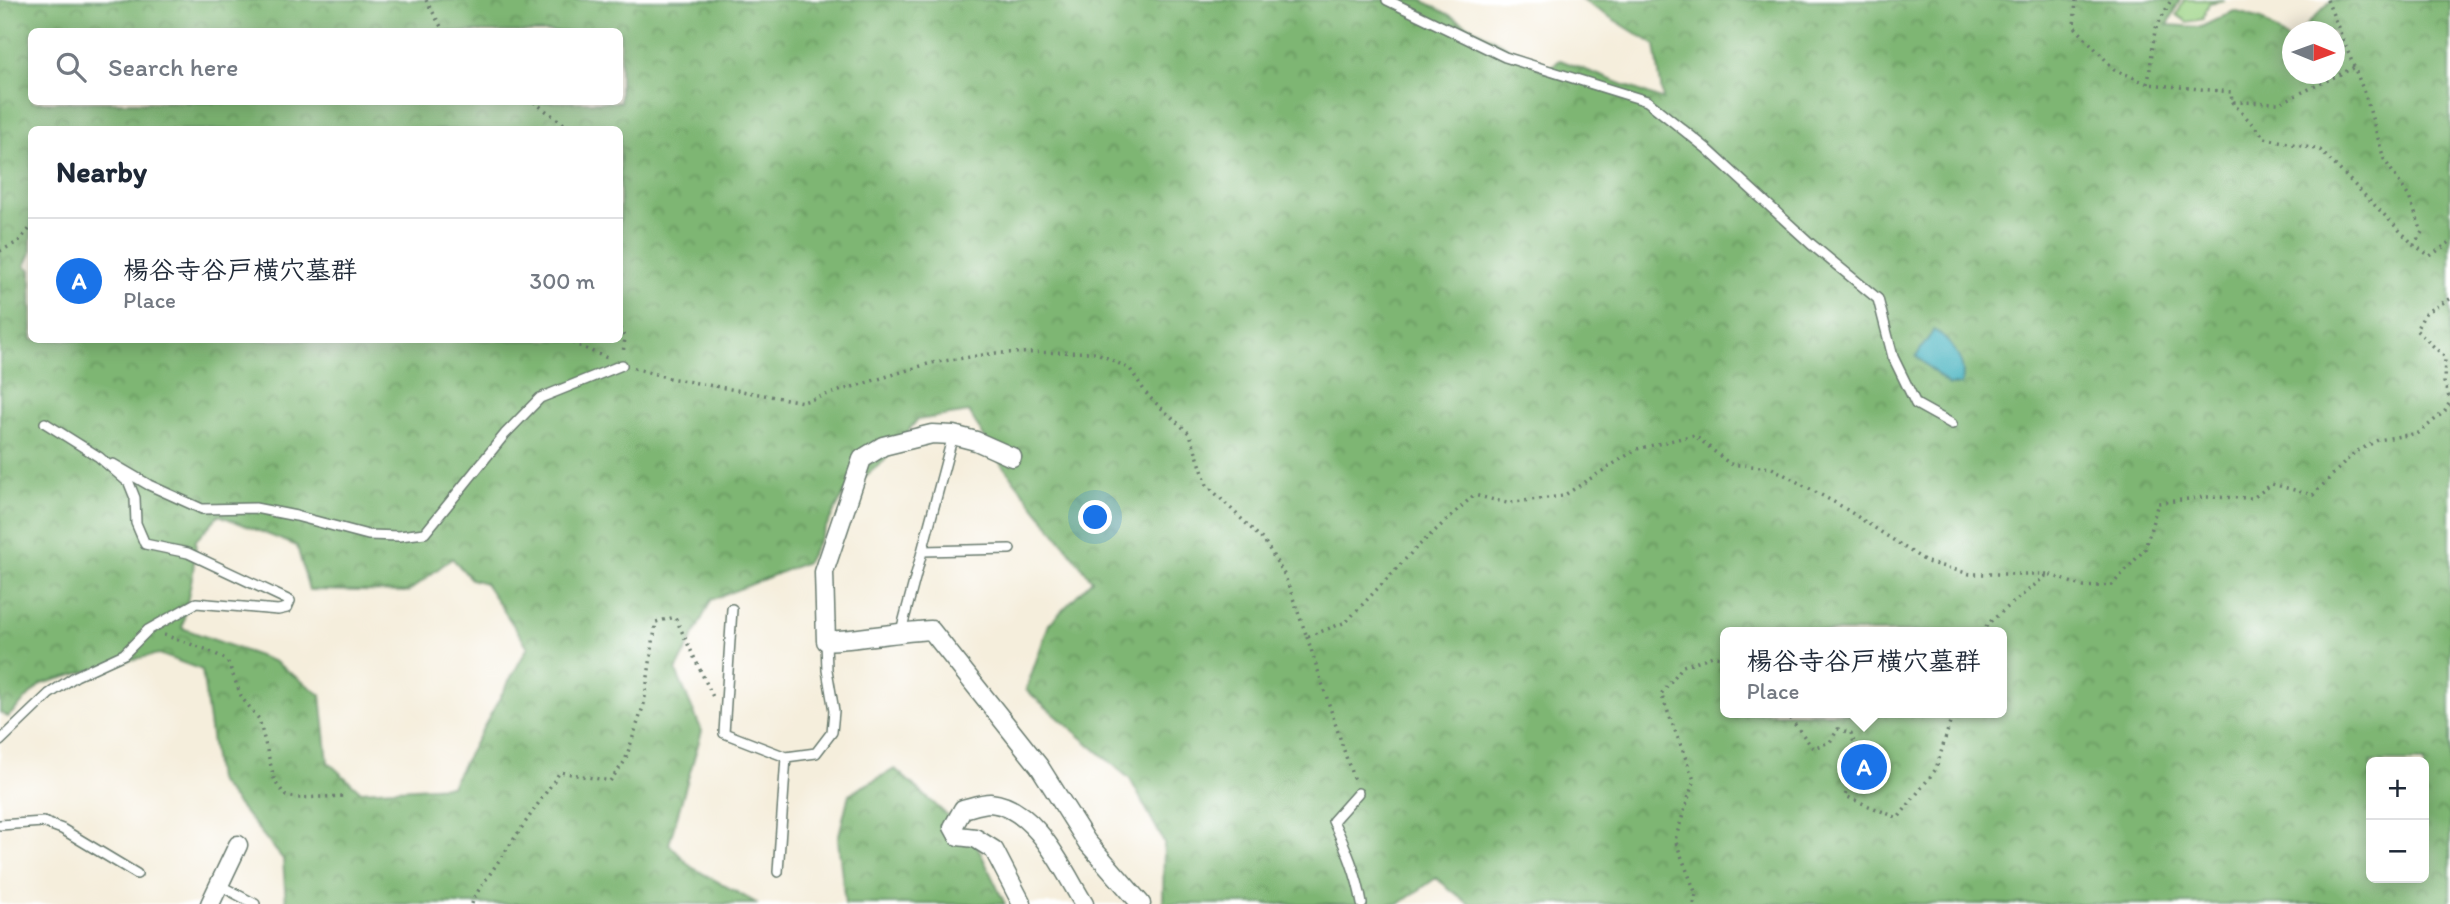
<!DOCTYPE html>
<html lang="en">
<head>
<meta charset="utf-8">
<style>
	:root { --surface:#fff; --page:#f6f6f7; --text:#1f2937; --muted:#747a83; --line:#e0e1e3; --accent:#1a73e8 }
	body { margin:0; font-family:Itim,"Klee One",sans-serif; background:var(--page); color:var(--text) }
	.controls { position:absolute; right:21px; bottom:21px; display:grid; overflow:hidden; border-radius:10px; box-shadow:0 4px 18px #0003 }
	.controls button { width:63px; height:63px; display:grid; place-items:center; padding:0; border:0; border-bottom:2px solid var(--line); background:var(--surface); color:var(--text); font:35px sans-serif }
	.compass { position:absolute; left:2282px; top:21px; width:63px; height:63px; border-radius:50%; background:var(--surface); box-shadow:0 4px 18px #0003; rotate:91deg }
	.you { position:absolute; left:1096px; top:518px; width:24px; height:24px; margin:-18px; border:5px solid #fff; border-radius:50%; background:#1a73e8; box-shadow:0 0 0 10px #1a73e833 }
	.badge { display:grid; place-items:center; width:46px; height:46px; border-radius:50%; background:var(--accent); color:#fff; font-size:23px; font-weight:700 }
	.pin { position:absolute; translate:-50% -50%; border:4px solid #fff; box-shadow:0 2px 7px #0006 }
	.popup { position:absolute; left:1720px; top:627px; width:287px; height:91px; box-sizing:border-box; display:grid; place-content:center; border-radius:10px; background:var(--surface); filter:drop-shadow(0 2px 5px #0005); font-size:23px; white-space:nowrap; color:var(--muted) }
	.popup b { font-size:26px; color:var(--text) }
	.popup::after { content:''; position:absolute; left:50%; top:100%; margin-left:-14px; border:14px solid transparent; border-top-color:var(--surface) }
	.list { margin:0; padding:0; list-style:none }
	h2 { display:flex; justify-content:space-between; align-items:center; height:91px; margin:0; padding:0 28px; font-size:30px }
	h2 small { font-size:23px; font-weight:400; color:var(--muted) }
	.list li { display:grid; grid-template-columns:46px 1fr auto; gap:21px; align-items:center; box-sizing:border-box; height:126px; padding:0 28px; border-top:2px solid var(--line) }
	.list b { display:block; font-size:26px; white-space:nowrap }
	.list p { margin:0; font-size:23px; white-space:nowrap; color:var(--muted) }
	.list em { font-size:23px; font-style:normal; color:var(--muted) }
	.icon { flex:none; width:38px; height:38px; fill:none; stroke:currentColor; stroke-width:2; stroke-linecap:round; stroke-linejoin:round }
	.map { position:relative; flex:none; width:2450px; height:904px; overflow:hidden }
	.search { position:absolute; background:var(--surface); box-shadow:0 4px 18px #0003; left:28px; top:28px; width:595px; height:77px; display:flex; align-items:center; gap:18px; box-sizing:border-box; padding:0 24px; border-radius:10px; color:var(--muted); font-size:26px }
	.panel { position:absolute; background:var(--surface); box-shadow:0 4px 18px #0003; left:28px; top:126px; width:595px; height:217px; border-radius:10px }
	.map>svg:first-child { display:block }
	.green { fill:#9dd486; stroke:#5e885d; stroke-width:2 }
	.forest { fill:url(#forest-crowns); stroke:#4e7a54; stroke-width:2; fill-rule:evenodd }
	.water { fill:#41b0bd; stroke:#307678; stroke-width:2 }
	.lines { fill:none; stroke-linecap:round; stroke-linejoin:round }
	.service-casing { stroke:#6a7b6f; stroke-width:12 }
	.minor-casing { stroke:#6a7b6f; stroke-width:21 }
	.path { stroke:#6a7b6f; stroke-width:3.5; stroke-dasharray:2 5; stroke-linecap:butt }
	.service { stroke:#fff; stroke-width:9 }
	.minor { stroke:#fff; stroke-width:18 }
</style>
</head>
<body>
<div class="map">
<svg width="2450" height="904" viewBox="0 0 2450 904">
	<defs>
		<pattern id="forest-crowns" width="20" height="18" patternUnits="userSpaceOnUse" patternTransform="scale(1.75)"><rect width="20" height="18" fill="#7eb673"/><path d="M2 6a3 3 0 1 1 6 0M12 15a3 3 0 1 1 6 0" fill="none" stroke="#67955f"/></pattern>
	</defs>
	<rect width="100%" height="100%" fill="#fff"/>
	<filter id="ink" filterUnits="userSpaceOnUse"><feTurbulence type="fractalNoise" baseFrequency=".0143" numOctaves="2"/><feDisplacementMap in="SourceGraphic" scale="14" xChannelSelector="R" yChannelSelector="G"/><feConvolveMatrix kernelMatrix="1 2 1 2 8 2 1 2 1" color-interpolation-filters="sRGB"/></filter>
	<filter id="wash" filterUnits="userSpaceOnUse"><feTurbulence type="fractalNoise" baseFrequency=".00686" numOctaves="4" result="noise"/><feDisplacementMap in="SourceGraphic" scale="28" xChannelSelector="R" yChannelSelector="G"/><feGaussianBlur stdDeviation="1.57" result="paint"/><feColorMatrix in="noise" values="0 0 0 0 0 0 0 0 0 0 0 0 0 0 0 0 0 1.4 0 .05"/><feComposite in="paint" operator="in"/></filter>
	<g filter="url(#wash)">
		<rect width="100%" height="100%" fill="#f5eedc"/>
		<path class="green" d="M2184,0H2225L2209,3L2203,19L2187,22L2177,15Z"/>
		<path class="forest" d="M0,0H1422L1504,45L1545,72L1560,60L1663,100L1655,45L1582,0H2180L2168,25L2201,27L2234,11L2261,19L2290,42L2292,40V74H2334V32L2301,31L2332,0H2450V904H1469L1436,878L1399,904H1163L1164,842L1130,779L1026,690L1049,624L1092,580L996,457L969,412L917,420L884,461L845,492L807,562L711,600L676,671L702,731L669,844L691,867L758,904H286L283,859L217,780L202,670L159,654L125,661L41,684L8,717L0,713ZM32,32H620V102H32ZM32,130H620V340H32L31,270L25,266L31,253ZM219,515L297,546L309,590L408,592L452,558L471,579L485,583L528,647L451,786L360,791L328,762L321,695L275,662L182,628L193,572L196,540ZM1726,632H2002V713H1726ZM2371,762H2424V878H2371Z
			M895,769L974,839L1005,904H845L838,839L849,794Z"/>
		<path class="water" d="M1934,330C1951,342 1969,363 1961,385H1949L1916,356Z"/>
	</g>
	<g filter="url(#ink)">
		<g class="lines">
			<defs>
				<path id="service" d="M1387,0L1505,57L1647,101L1706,148L1811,244L1878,299L1893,357L1916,404L1952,424
					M113,464L149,485L202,509L255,508L296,516L368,535L399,536L425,533L505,434L540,398L622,365
					M923,551L1010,549
					M732,609L724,733L786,757L816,753L832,732L834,711L827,670L826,641
					M901,631L953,435
					M0,741L49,694L76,676L124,654L148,630L196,603L278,610L287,608L290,601L188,553L145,544L136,523L135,498L129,483L99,457L45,423
					M1358,793L1333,821C1346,848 1357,874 1362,904
					M0,825L43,822L62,829L137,874
					M778,872L786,757
					M219,885L255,904"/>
				<path id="minor" d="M1012,457L976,441L953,435L932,434L883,446L862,459L824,572L826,641C862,639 896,632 931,630L1039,766L1087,842L1141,904
					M210,904L238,845
					M1022,904L994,850L975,838L958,836L953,827L963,809C971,807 982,803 990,803C1036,807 1063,870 1084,904"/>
			</defs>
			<use href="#service" class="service-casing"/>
			<use href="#minor" class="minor-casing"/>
			<path class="path" d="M426,0L444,32
				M2076,0L2074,26L2114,69L2148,84L2231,92L2232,102L2280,103L2355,67
				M2327,0L2365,94L2384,159L2409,197L2422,232L2414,245L2430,256L2450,242
				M2148,84L2155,30L2171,0
				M534,102L572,130
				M2232,102L2265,138L2320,150L2414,245
				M0,251L18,242L32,226
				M2450,299L2426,312L2416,330L2445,357L2444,382L2450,400
				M620,328L625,338L623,353
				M566,340L607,358
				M634,368L669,378L803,402L931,363L996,353L1095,352L1130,369L1148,396L1190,434L1207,485L1265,542L1285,576L1307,637L1346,622L1414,550L1474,495L1507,503L1563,496L1637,449L1694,435L1730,464L1772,468L1841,506L1927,562L1970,574H2048
				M1981,632L1992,620L2048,574L2084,587L2112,585L2145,549L2158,503L2204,497L2253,498L2272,484L2313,495L2354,453L2378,440L2419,433L2445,411L2450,402
				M164,635L208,650L227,660L242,698L259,719L275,782L286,796L298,798L345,796
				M1307,637L1354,781
				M1786,713L1813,748L1830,742L1838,729L1851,733L1858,756L1845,796L1898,818L1936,769L1953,713
				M472,904L474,897L560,772L610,781L625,761L644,704L656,622L675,617L713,697
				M1694,904L1696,894L1675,840L1694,780L1661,694L1683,666L1713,656L1726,657"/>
			<use href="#service" class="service"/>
			<use href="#minor" class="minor"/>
		</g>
	</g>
</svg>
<div class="controls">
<button>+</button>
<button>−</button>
</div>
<svg class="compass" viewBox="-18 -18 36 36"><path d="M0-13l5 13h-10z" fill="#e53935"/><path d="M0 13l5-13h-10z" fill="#747a83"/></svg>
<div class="you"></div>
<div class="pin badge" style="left:1864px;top:767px">A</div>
<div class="popup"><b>楊谷寺谷戸横穴墓群</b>Place</div>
<div class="search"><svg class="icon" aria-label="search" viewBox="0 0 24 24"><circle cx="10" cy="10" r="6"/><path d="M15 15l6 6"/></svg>Search here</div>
<section class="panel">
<h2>Nearby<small></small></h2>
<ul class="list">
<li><span class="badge">A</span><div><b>楊谷寺谷戸横穴墓群</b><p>Place</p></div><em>300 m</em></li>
</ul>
</section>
</div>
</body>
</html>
